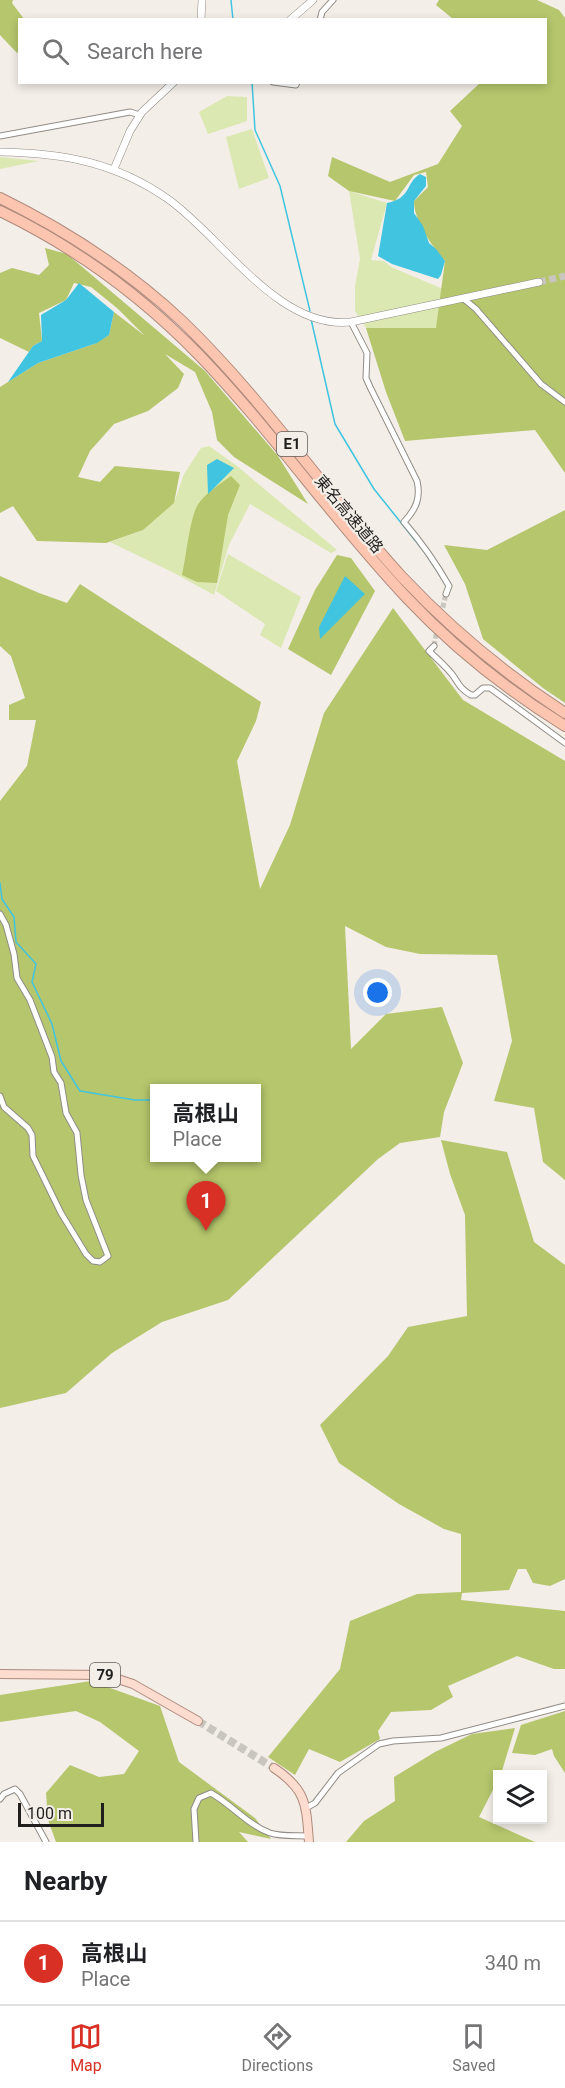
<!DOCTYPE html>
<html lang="en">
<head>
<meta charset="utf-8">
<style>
	:root { --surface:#fff; --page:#f2f2f2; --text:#202124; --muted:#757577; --line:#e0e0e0; --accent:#d93025 }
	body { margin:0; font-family:Roboto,"Noto Sans JP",sans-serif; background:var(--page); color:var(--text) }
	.controls { position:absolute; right:18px; bottom:18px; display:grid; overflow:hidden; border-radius:0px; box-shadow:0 3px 9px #0003 }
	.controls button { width:54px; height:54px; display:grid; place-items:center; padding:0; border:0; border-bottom:2px solid var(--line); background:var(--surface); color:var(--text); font:30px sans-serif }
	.scale { position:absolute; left:18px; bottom:15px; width:86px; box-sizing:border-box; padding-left:6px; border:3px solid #211f1d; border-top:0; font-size:16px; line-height:21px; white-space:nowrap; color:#211f1d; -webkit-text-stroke:4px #f3eee8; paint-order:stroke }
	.you { position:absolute; left:378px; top:993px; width:21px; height:21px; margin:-15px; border:4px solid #fff; border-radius:50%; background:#1a73e8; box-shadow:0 0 0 9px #1a73e833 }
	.badge { display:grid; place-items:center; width:39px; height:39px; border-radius:50%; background:var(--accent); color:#fff; font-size:20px; font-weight:700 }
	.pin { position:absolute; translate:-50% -50px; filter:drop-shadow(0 2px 3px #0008) }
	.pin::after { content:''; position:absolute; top:32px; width:21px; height:18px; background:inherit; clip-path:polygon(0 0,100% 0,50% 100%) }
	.popup { position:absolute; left:150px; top:1084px; width:111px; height:78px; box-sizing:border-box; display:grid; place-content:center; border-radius:0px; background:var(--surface); filter:drop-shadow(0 2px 4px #0005); font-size:20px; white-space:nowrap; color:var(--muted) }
	.popup b { font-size:22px; color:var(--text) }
	.popup::after { content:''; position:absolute; left:50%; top:100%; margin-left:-12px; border:12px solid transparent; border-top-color:var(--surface) }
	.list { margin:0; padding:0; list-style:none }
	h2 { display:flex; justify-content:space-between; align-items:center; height:78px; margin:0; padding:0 24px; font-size:26px }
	h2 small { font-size:20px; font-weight:400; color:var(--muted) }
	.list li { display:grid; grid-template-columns:39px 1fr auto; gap:18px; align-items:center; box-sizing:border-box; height:84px; padding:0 24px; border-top:2px solid var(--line) }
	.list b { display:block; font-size:22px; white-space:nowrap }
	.list p { margin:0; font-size:20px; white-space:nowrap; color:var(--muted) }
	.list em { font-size:20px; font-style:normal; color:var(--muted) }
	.icon { flex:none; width:33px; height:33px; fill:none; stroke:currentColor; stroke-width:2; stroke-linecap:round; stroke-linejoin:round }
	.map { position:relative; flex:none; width:565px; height:1842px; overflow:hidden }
	.search { position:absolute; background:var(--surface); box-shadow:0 3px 9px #0003; left:18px; right:18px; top:18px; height:66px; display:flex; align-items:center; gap:15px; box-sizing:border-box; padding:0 21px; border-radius:0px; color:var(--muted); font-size:22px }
	.sheet { height:162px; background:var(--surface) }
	nav { display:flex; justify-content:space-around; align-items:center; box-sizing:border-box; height:84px; border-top:2px solid var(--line); background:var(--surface); font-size:16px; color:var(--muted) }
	nav a { display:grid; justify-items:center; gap:3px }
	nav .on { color:var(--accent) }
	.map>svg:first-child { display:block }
	.green { fill:#dce8b1 }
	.forest { fill:#b5c66c; fill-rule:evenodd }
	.water { fill:#41c4e0 }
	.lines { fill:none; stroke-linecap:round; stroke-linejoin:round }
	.stream { stroke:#41c4e0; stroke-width:1.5 }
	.minor-tunnel { stroke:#c9c5bf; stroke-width:5; stroke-dasharray:5 2.5; stroke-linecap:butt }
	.tertiary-tunnel { stroke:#c9c5bf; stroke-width:7; stroke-dasharray:7 3.5; stroke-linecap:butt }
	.primary-tunnel { stroke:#c9c5bf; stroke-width:8; stroke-dasharray:8 4; stroke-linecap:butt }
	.minor-casing { stroke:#918c86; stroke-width:7 }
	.tertiary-casing { stroke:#918c86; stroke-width:8 }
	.primary-casing { stroke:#af8b7d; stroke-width:10 }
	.motorway-casing { stroke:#af8b7d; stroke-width:12 }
	.minor { stroke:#fff; stroke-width:5 }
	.tertiary { stroke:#fff; stroke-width:7 }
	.primary { stroke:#fddcd0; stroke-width:8 }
	.motorway { stroke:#fcc5b0; stroke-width:10 }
	.labels { text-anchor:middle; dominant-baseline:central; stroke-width:4.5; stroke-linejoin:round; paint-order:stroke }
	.shield { fill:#f3eee8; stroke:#605d5a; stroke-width:1.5 }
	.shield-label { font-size:15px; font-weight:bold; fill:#211f1d }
	.street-label { font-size:16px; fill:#211f1d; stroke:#f3eee8 }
</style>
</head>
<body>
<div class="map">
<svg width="565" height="1842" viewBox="0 0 565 1842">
	<rect width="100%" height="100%" fill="#f3eee8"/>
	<path class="green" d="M227,96L247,97V121L208,134L199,112Z
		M252,129L269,178L239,189L226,137Z
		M0,157L39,161L0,169Z
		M349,191L387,203L371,260L384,261L391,267L455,294L436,328H366L355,311V286L360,259Z
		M209,446L237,466L337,550L331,553L250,504L229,545L214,595L174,573L110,542L143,530L175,500L184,474L201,448Z
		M228,554L301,597L281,648L260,635L265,624L216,591Z"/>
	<path class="forest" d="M0,0H13L12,3L24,19L20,20L19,51L17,53L0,35Z
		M439,0H537L559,10L565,18V473L535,430L405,441L386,392L366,328H436L445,261C432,246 414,221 414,201L428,187L426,172L414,175L395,201L349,191L328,176L332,157L390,182L438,164L462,126L450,111L480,83L546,82V20L453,19L436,5Z
		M45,248L67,254L205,371L278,456L308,504L234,457L217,440L212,412L195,372L165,354L184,374L178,388L148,411L114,424L90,451L78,477L100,482L115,466L180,472L174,503L143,530L106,543L37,541L13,506L0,513V387L38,363L94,344L109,335L114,312L145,336L117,308L91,287L74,283L66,300L39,313L42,341L33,346L29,352L0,338V273L12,268L39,275L49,265Z
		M231,476L240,485L228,515L217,583L197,582L182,575C186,559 190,514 199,503C207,492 220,484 231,476Z
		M565,510V703L543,688L483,639L465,584L444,545L487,550Z
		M337,555L351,558L375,591L331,675L288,649L315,590Z
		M0,576L39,593L67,603L80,584L261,702L256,721L237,761L260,889L290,825L324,713L393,608L463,700L565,761V1180L543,1162L534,1108L494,1101L512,1041L497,955L420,954L386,947L345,926L351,1049L386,1014L442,1007L463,1063L444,1112L440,1137L400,1143L378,1159L228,1300L162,1322L112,1353L66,1393L0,1408V801L27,766L36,720H9V705L25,698L11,656L0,646ZM155,1088H257V1158H155Z
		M441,1140L507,1152L534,1242L565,1265V1579L550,1586L533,1583L526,1569H518L509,1590L462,1593L461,1600L565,1611V1669H554L517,1656L448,1686L453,1697L431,1710L391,1712L378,1731L380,1739L340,1762L309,1749L295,1775L268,1757L340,1669L350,1621L417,1594L461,1592V1534L444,1529L399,1504L339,1463L320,1425L388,1356L408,1327L467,1316L465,1215L450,1174Z
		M91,1681L160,1706L179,1762L255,1818L271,1839L239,1832L248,1842H56L48,1820L46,1793L70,1765L99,1777L124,1774L139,1751L100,1722L76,1711L0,1722V1695Z
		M565,1711V1773L554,1756L552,1749L535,1755L512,1753L521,1725Z
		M515,1728L501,1774H498L497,1782L479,1817L535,1842H346L364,1821L395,1801L394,1777L435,1752L472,1734Z"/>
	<path class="water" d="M420,174L426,177V186L414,201V213L423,226L429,243L436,249L445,261L441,275L438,279L392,264L378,256L387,203C412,198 405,183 420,174Z
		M79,283L114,312L109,335L97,343L38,363L8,382L33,346L42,341L41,315L66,300Z
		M217,459L234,468L208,494L207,465Z
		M345,576L365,594L320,639L319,627Z"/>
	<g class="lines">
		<path class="stream" d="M231,0L233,20
			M252,82L255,130L280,186L310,311
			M311,319L335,424L374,489L426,554L443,580
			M0,883L2,899L14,917L16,942L36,964L32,982L52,1024L61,1061L80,1091L135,1100H155"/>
		<path class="minor-tunnel" d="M441,615L446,594
			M434,646L437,630"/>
		<path class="tertiary-tunnel" d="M539,282L565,276"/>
		<path class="primary-tunnel" d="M198,1721L274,1768"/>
		<defs>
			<path id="minor" d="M320,20L322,12L333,0
				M273,82L296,85L297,82
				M0,136L130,112L140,115
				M464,299L476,309L541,384L565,402
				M351,322L367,353L366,378L370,387L417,481C421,498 416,509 404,522C421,542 436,563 449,586L446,594
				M434,646L429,651C437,659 448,668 454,677C460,686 461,689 471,695H475L483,688H490L565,743
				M0,914L6,925L14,954L17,978L30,1000L52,1057L54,1072L61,1083L66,1113L77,1133L81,1175L86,1200L108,1256L100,1262L93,1261L86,1254L61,1213L33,1156L32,1135L28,1128L4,1107L0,1096
				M0,1799L4,1794L15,1789L20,1794L46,1842
				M306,1808L315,1803L338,1773L379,1744L393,1741L441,1738L565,1706
				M196,1842L194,1809L199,1798L211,1793C232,1805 248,1825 270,1833C282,1837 297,1835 309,1836"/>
			<path id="tertiary" d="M201,20L202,0
				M290,20L313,0
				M0,152C63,153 115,162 168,199C222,237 278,330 351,322L539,282
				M114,169L130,131L142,112L174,82"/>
			<path id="primary" d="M0,1674L106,1675L133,1684L198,1721
				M274,1768C307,1790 306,1805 309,1842"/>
			<path id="motorway" d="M0,198C67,231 129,271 183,322C264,400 326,494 402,577C451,629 505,674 565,713
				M0,211C75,247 143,297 201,357C274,433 334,521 407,598C454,648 507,690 565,726"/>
		</defs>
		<use href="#minor" class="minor-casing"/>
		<use href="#tertiary" class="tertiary-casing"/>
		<use href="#primary" class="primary-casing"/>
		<use href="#motorway" class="motorway-casing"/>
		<use href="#minor" class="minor"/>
		<use href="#tertiary" class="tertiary"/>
		<use href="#primary" class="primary"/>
		<use href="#motorway" class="motorway"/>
	</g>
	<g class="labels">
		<g class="shield">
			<rect x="277" y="432" width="30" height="24" rx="4.5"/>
			<rect x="90" y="1663" width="30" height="24" rx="4.5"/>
		</g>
		<g class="shield-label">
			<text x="292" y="444">E1</text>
			<text x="105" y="1675">79</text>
		</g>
		<g class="street-label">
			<text transform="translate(349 514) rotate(50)">東名高速道路</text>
		</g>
	</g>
</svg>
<div class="controls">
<button><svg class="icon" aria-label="layers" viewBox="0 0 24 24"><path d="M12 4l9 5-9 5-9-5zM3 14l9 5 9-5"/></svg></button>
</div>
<div class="scale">100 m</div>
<div class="you"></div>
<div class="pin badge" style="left:206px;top:1231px">1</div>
<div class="popup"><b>高根山</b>Place</div>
<div class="search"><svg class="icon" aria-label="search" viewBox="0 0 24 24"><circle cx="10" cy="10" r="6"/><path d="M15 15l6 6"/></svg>Search here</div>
</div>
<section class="sheet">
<h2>Nearby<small></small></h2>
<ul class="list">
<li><span class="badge">1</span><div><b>高根山</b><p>Place</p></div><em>340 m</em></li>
</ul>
</section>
<nav>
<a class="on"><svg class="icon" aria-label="map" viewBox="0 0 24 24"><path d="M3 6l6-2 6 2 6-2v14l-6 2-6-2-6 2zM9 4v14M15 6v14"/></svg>Map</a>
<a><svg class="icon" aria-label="directions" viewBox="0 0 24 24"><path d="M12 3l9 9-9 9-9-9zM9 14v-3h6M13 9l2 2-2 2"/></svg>Directions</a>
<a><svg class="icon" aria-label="saved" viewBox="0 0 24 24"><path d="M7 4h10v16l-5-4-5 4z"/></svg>Saved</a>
</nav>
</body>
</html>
